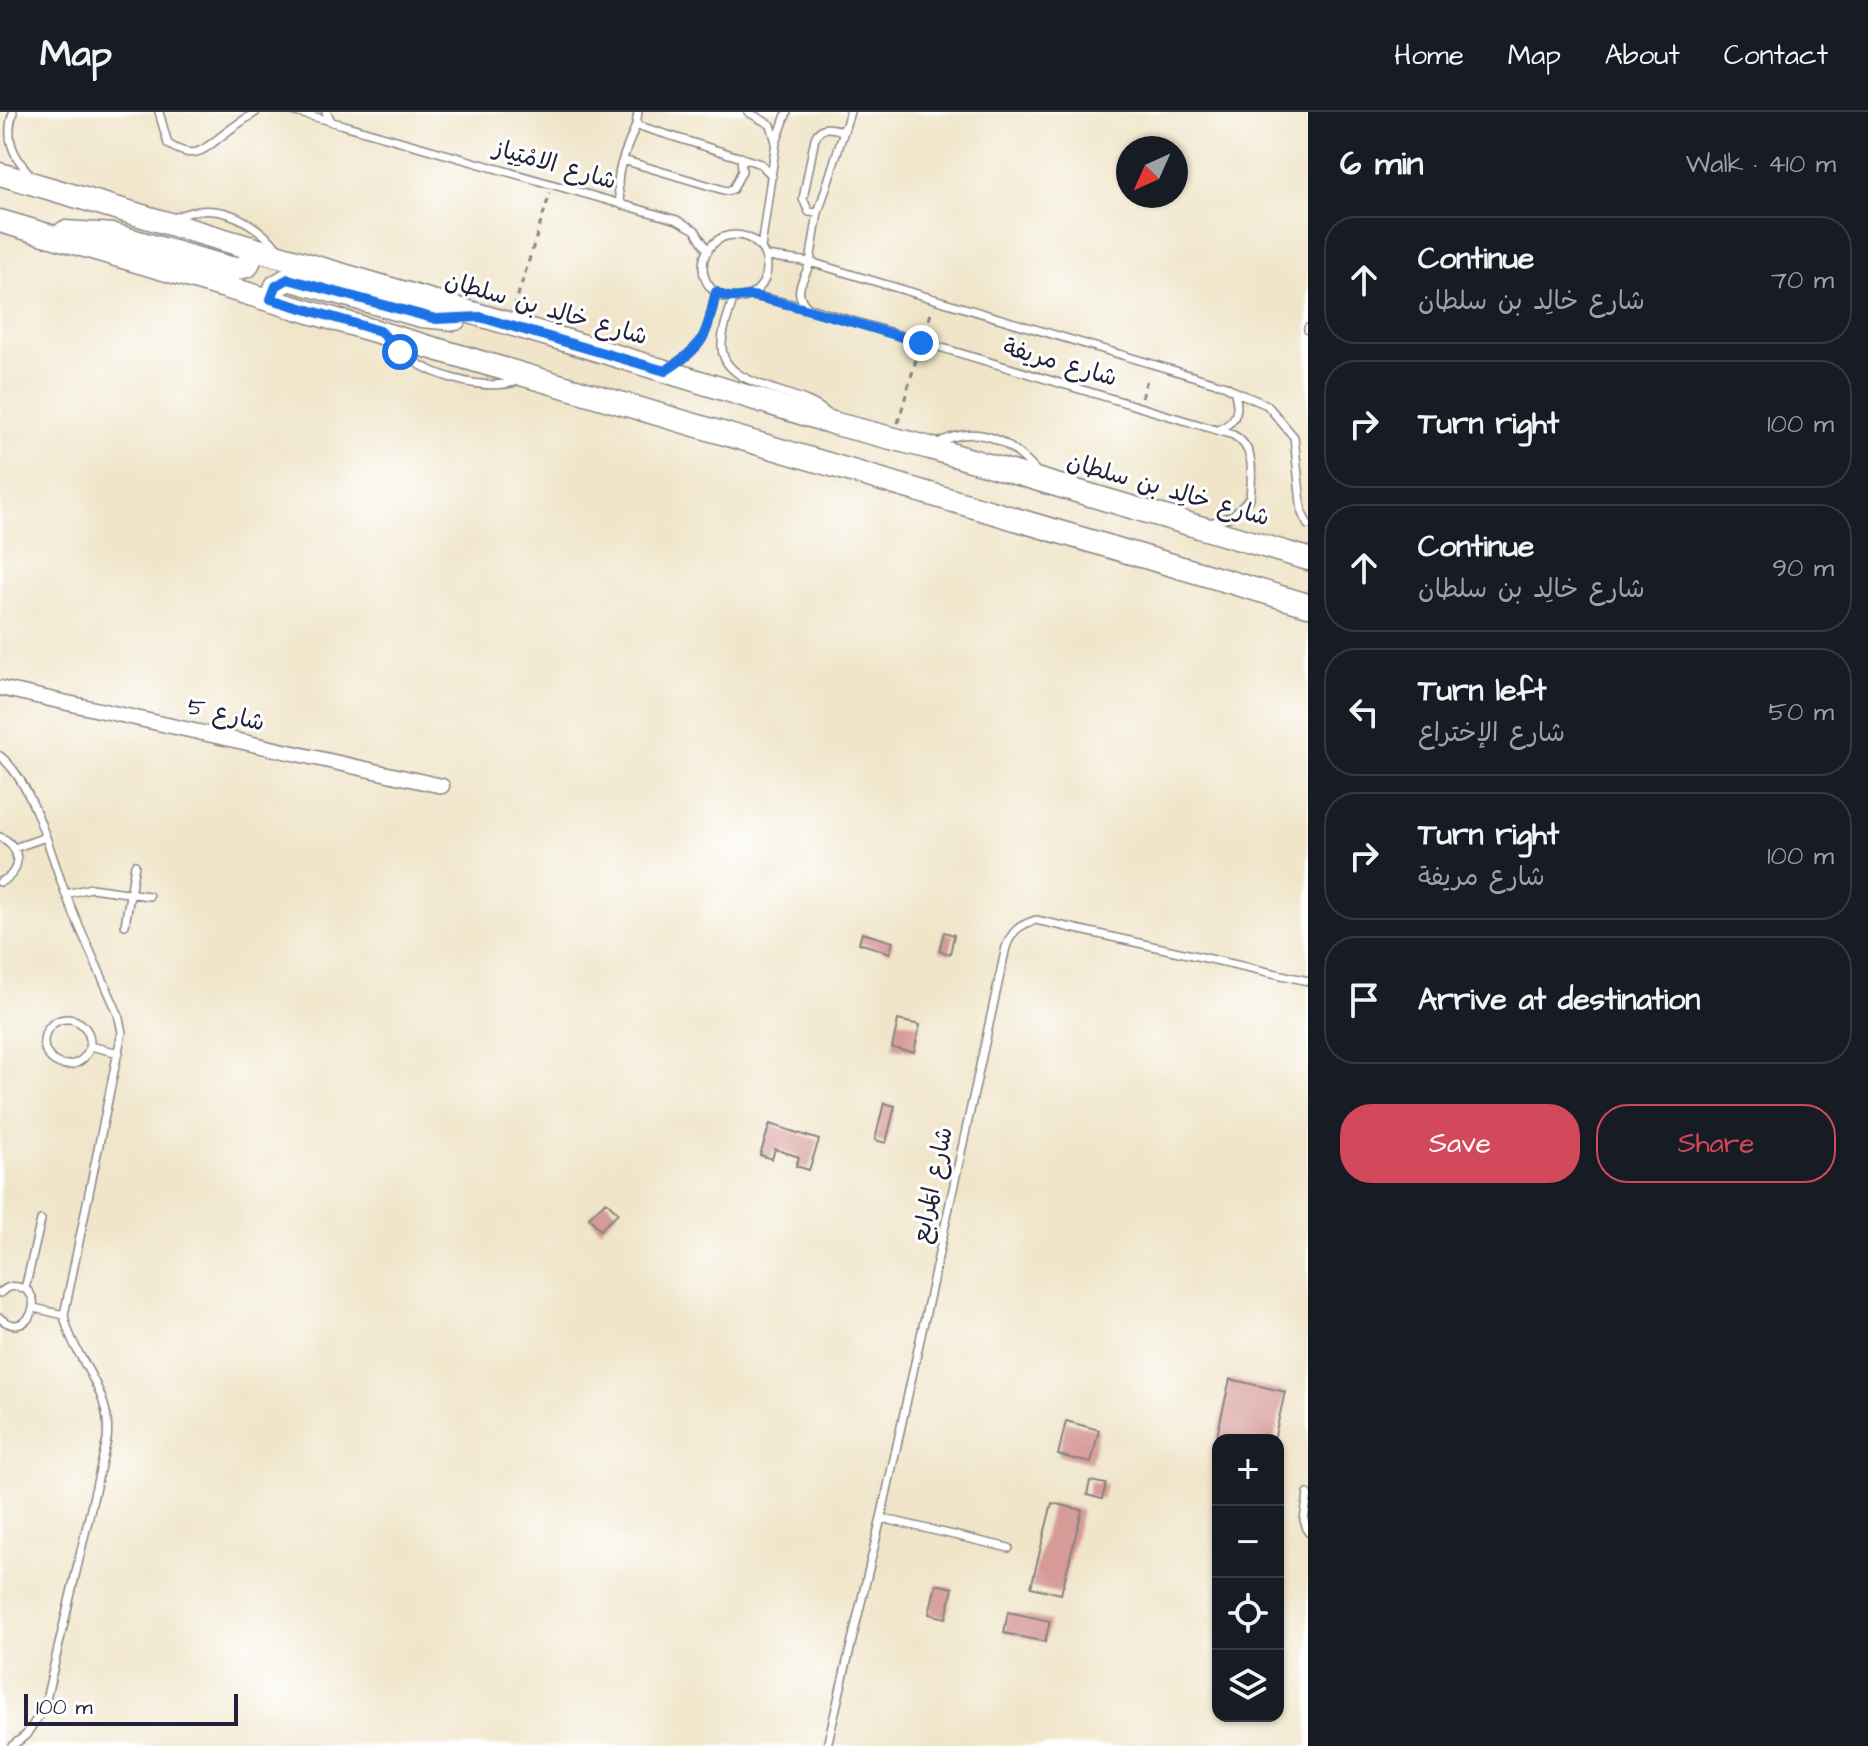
<!DOCTYPE html>
<html lang="en">
<head>
<meta charset="utf-8">
<style>
	:root { --surface:#171b24; --page:#20242c; --text:#f1f3f6; --muted:#9ea1a6; --line:#363941; --accent:#d1495b }
	body { margin:0; font-family:"Architects Daughter","Playpen Sans Arabic",sans-serif; background:var(--page); color:var(--text) }
	.controls { position:absolute; right:24px; bottom:24px; display:grid; overflow:hidden; border-radius:16px; box-shadow:0 2px 6px #0004 }
	.controls button { width:72px; height:72px; display:grid; place-items:center; padding:0; border:0; border-bottom:2px solid var(--line); background:var(--surface); color:var(--text); font:40px sans-serif }
	.compass { position:absolute; left:1116px; top:24px; width:72px; height:72px; border-radius:50%; background:var(--surface); box-shadow:0 2px 6px #0004; rotate:225deg }
	.scale { position:absolute; left:24px; bottom:20px; width:214px; box-sizing:border-box; padding-left:8px; border:4px solid #22223b; border-top:0; font-size:22px; line-height:28px; white-space:nowrap; color:#22223b; -webkit-text-stroke:6px #fff; paint-order:stroke }
	.stop { position:absolute; width:24px; height:24px; margin:-18px; border:6px solid #1a73e8; border-radius:50%; background:#fff }
	.stop.end { background:#1a73e8; border-color:#fff; box-shadow:0 2px 8px #0008 }
	.list { margin:0; padding:0; list-style:none }
	h2 { display:flex; justify-content:space-between; align-items:center; height:104px; margin:0; padding:0 32px; font-size:34px }
	h2 small { font-size:26px; font-weight:400; color:var(--muted) }
	.list li { display:grid; grid-template-columns:52px 1fr auto; gap:24px; align-items:center; box-sizing:border-box; height:128px; margin:0 16px 16px; padding:0 16px; border:2px solid var(--line); border-radius:32px }
	.list b { display:block; font-size:30px; white-space:nowrap }
	.list p { margin:0; font-size:26px; white-space:nowrap; color:var(--muted) }
	.list em { font-size:26px; font-style:normal; color:var(--muted) }
	.actions { display:flex; gap:16px; padding:24px 32px }
	.actions a { flex:1; padding:18px 0; border:2px solid var(--accent); border-radius:32px; text-align:center; font-size:28px; color:var(--accent) }
	.actions .main { background:var(--accent); color:#fff }
	.icon { flex:none; width:44px; height:44px; fill:none; stroke:currentColor; stroke-width:2; stroke-linecap:round; stroke-linejoin:round }
	.map { position:relative; flex:none; width:1308px; height:1634px; overflow:hidden }
	header { display:flex; align-items:center; gap:48px; box-sizing:border-box; height:112px; padding:0 40px; background:var(--surface); border-bottom:2px solid var(--line) }
	header strong { font-size:38px }
	nav { display:flex; gap:44px; margin-inline-start:auto; font-size:28px }
	main { display:flex }
	aside { flex:1; background:var(--surface) }
	.map>svg:first-child { display:block }
	.building { fill:#d69a97 }
	.lines { fill:none; stroke-linecap:round; stroke-linejoin:round }
	.lane-casing { stroke:#898482; stroke-width:10 }
	.street-casing { stroke:#898482; stroke-width:17 }
	.primary-casing { stroke:#898482; stroke-width:25 }
	.path { stroke:#898482; stroke-width:3; stroke-dasharray:6 6; stroke-linecap:butt }
	.lane { stroke:#fff; stroke-width:7 }
	.street { stroke:#fff; stroke-width:14 }
	.primary { stroke:#fff; stroke-width:22 }
	.route { stroke:#1a73e8; stroke-width:10 }
	.labels { text-anchor:middle; dominant-baseline:central; stroke-width:6; stroke-linejoin:round; paint-order:stroke }
	.street-label { font-size:24px; fill:#22223b; stroke:#fff }
</style>
</head>
<body>
<header>
<strong>Map</strong>
<nav><a>Home</a><a>Map</a><a>About</a><a>Contact</a></nav>
</header>
<main>
<div class="map">
<svg width="1308" height="1634" viewBox="0 0 1308 1634">
	<rect width="100%" height="100%" fill="#fff"/>
	<filter id="ink" filterUnits="userSpaceOnUse"><feTurbulence type="fractalNoise" baseFrequency=".0125" numOctaves="2"/><feDisplacementMap in="SourceGraphic" scale="16" xChannelSelector="R" yChannelSelector="G"/><feConvolveMatrix kernelMatrix="1 2 1 2 8 2 1 2 1" color-interpolation-filters="sRGB"/></filter>
	<filter id="wash" filterUnits="userSpaceOnUse"><feTurbulence type="fractalNoise" baseFrequency=".006" numOctaves="4" result="noise"/><feDisplacementMap in="SourceGraphic" scale="32" xChannelSelector="R" yChannelSelector="G"/><feGaussianBlur stdDeviation="1.8" result="paint"/><feColorMatrix in="noise" values="0 0 0 0 0 0 0 0 0 0 0 0 0 0 0 0 0 1.4 0 .05"/><feComposite in="paint" operator="in"/></filter>
	<g filter="url(#wash)">
		<rect width="100%" height="100%" fill="#f0e5c9"/>
		<g id="blocks">
			<path class="building" d="M944,820L954,823L950,842L939,839Z
				M862,821L893,830L890,841L859,831Z
				M898,908L920,913L914,940L892,936Z
				M884,991L895,994L886,1031L875,1028Z
				M770,1012L819,1028L809,1058L796,1054L799,1045L775,1037L772,1047L760,1043Z
				M606,1089L618,1101L600,1118L589,1105Z
				M1230,1267L1285,1280L1274,1328H1216Z
				M1066,1309L1099,1318L1091,1351L1058,1343Z
				M1090,1369L1106,1372L1102,1387L1087,1383Z
				M1052,1391L1082,1398L1061,1482L1031,1475Z
				M936,1472L953,1476L946,1506L929,1502Z
				M1008,1500L1050,1509L1045,1530L1004,1521Z"/>
		</g>
	</g>
	<g filter="url(#ink)">
		<use href="#blocks" fill-opacity="0" stroke="#898482" stroke-width="2"/>
		<g class="lines">
			<defs>
				<path id="lane" d="M13,0C5,27 12,42 30,63
					M159,0L168,32C195,49 202,39 224,22C234,14 245,7 256,0
					M295,0L331,9
					M326,0L332,10L340,12L677,108L695,118L708,139
					M748,0L771,13L776,30L761,136
					M636,13L638,0
					M777,28L787,0
					M623,48L727,79L733,77L742,59L741,45
					M622,93C611,64 626,40 636,13L761,52L772,64
					M818,101L809,100L803,87L815,26C821,12 831,16 843,19
					M171,107C213,87 247,104 277,135
					M703 155a32 32 0 1 1 64 0a32 32 0 1 1-64 0Z
					M765,144L810,150L818,101L850,0
					M751,183L809,196L1233,323C1256,335 1252,362 1250,386L1232,404L1210,411
					M733,187C729,202 721,220 722,235C723,277 801,276 827,301
					M807,195C791,178 805,168 810,150L1226,274L1234,279C1240,296 1238,309 1220,317
					M1308,218V216
					M393,233C423,262 481,282 522,268
					M669,256C707,232 706,222 716,180
					M1234,279L1267,293L1294,325L1302,401L1308,413
					M936,332C979,309 1010,329 1039,362
					M0,644C33,670 51,744 66,783C82,823 101,862 118,902L122,920L64,1203C73,1249 113,1276 107,1328L44,1596L26,1623L12,1634
					M0,725C23,734 22,762 0,770
					M14,736L46,725
					M66,782L91,776L149,784
					M125,813L135,753
					M44 930a23 23 0 1 1 46 0a23 23 0 1 1-46 0Z
					M90,934L119,941
					M25,1177L41,1108
					M0,1181C6,1176 10,1173 18,1175C49,1180 28,1231 0,1206
					M34,1196L64,1203
					M1308,1382L1304,1408L1308,1420
					M881,1406L1009,1436
					M827,1634L881,1406L1006,835C1012,819 1019,813 1036,808L1308,869"/>
				<path id="street" d="M0,576L442,674"/>
				<path id="primary" d="M0,62L568,229L836,312L930,336L1308,447
					M0,109L1308,493
					M65,120L114,123L234,157L247,154L255,138
					M271,187L276,174L288,167L421,204L455,207"/>
			</defs>
			<use href="#lane" class="lane-casing"/>
			<use href="#street" class="street-casing"/>
			<use href="#primary" class="primary-casing"/>
			<path class="path" d="M514,196L550,81
				M925,219L933,196
				M1142,286L1148,263
				M898,311L919,237"/>
			<use href="#lane" class="lane"/>
			<use href="#street" class="street"/>
			<use href="#primary" class="primary"/>
		</g>
	</g>
	<g class="lines" filter="url(#ink)">
		<path class="route" d="M400,240L380,219L271,187L276,174L288,167L436,207L480,205L665,259C705,233 706,226 716,180C734,191 742,181 758,185C813,198 867,214 921,231"/>
	</g>
	<g class="labels">
		<g class="street-label">
			<text transform="translate(555 53) rotate(16)">شارع الامْتِياز</text>
			<text transform="translate(546 197) rotate(16)">شارع خالِد بن سلطان</text>
			<text transform="translate(1060 251) rotate(16)">شارع مريفة</text>
			<text transform="translate(1168 378) rotate(16)">شارع خالِد بن سلطان</text>
			<text transform="translate(226 603) rotate(13)">شارع 5</text>
			<text transform="translate(933 1073) rotate(-78)">شارع المَرابع</text>
		</g>
	</g>
</svg>
<div class="controls">
<button>+</button>
<button>−</button>
<button><svg class="icon" aria-label="locate" viewBox="0 0 24 24"><circle cx="12" cy="12" r="6"/><path d="M12 2v4M12 18v4M2 12h4M18 12h4"/></svg></button>
<button><svg class="icon" aria-label="layers" viewBox="0 0 24 24"><path d="M12 4l9 5-9 5-9-5zM3 14l9 5 9-5"/></svg></button>
</div>
<svg class="compass" viewBox="-18 -18 36 36"><path d="M0-13l5 13h-10z" fill="#e53935"/><path d="M0 13l5-13h-10z" fill="#9ea1a6"/></svg>
<div class="scale">100 m</div>
<div class="stop" style="left:400px;top:240px"></div>
<div class="stop end" style="left:921px;top:231px"></div>
</div>
<aside>
<h2>6 min<small>Walk · 410 m</small></h2>
<ul class="list">
<li><svg class="icon" aria-label="ahead" viewBox="0 0 24 24"><path d="M12 20V5M6 11l6-6 6 6"/></svg><div><b>Continue</b><p>شارع خالِد بن سلطان</p></div><em>70 m</em></li>
<li><svg class="icon" aria-label="right" viewBox="0 0 24 24"><path d="M7 20v-9h11M14 6l5 5-5 5"/></svg><div><b>Turn right</b></div><em>100 m</em></li>
<li><svg class="icon" aria-label="ahead" viewBox="0 0 24 24"><path d="M12 20V5M6 11l6-6 6 6"/></svg><div><b>Continue</b><p>شارع خالِد بن سلطان</p></div><em>90 m</em></li>
<li><svg class="icon" aria-label="left" viewBox="0 0 24 24"><path d="M17 20v-9H6M10 6l-5 5 5 5"/></svg><div><b>Turn left</b><p>شارع الإختراع</p></div><em>50 m</em></li>
<li><svg class="icon" aria-label="right" viewBox="0 0 24 24"><path d="M7 20v-9h11M14 6l5 5-5 5"/></svg><div><b>Turn right</b><p>شارع مريفة</p></div><em>100 m</em></li>
<li><svg class="icon" aria-label="arrive" viewBox="0 0 24 24"><path d="M6 21V4h12l-3 4 3 4H6"/></svg><div><b>Arrive at destination</b></div></li>
</ul>
<div class="actions"><a class="main">Save</a><a>Share</a></div>
</aside>
</main>
</body>
</html>
